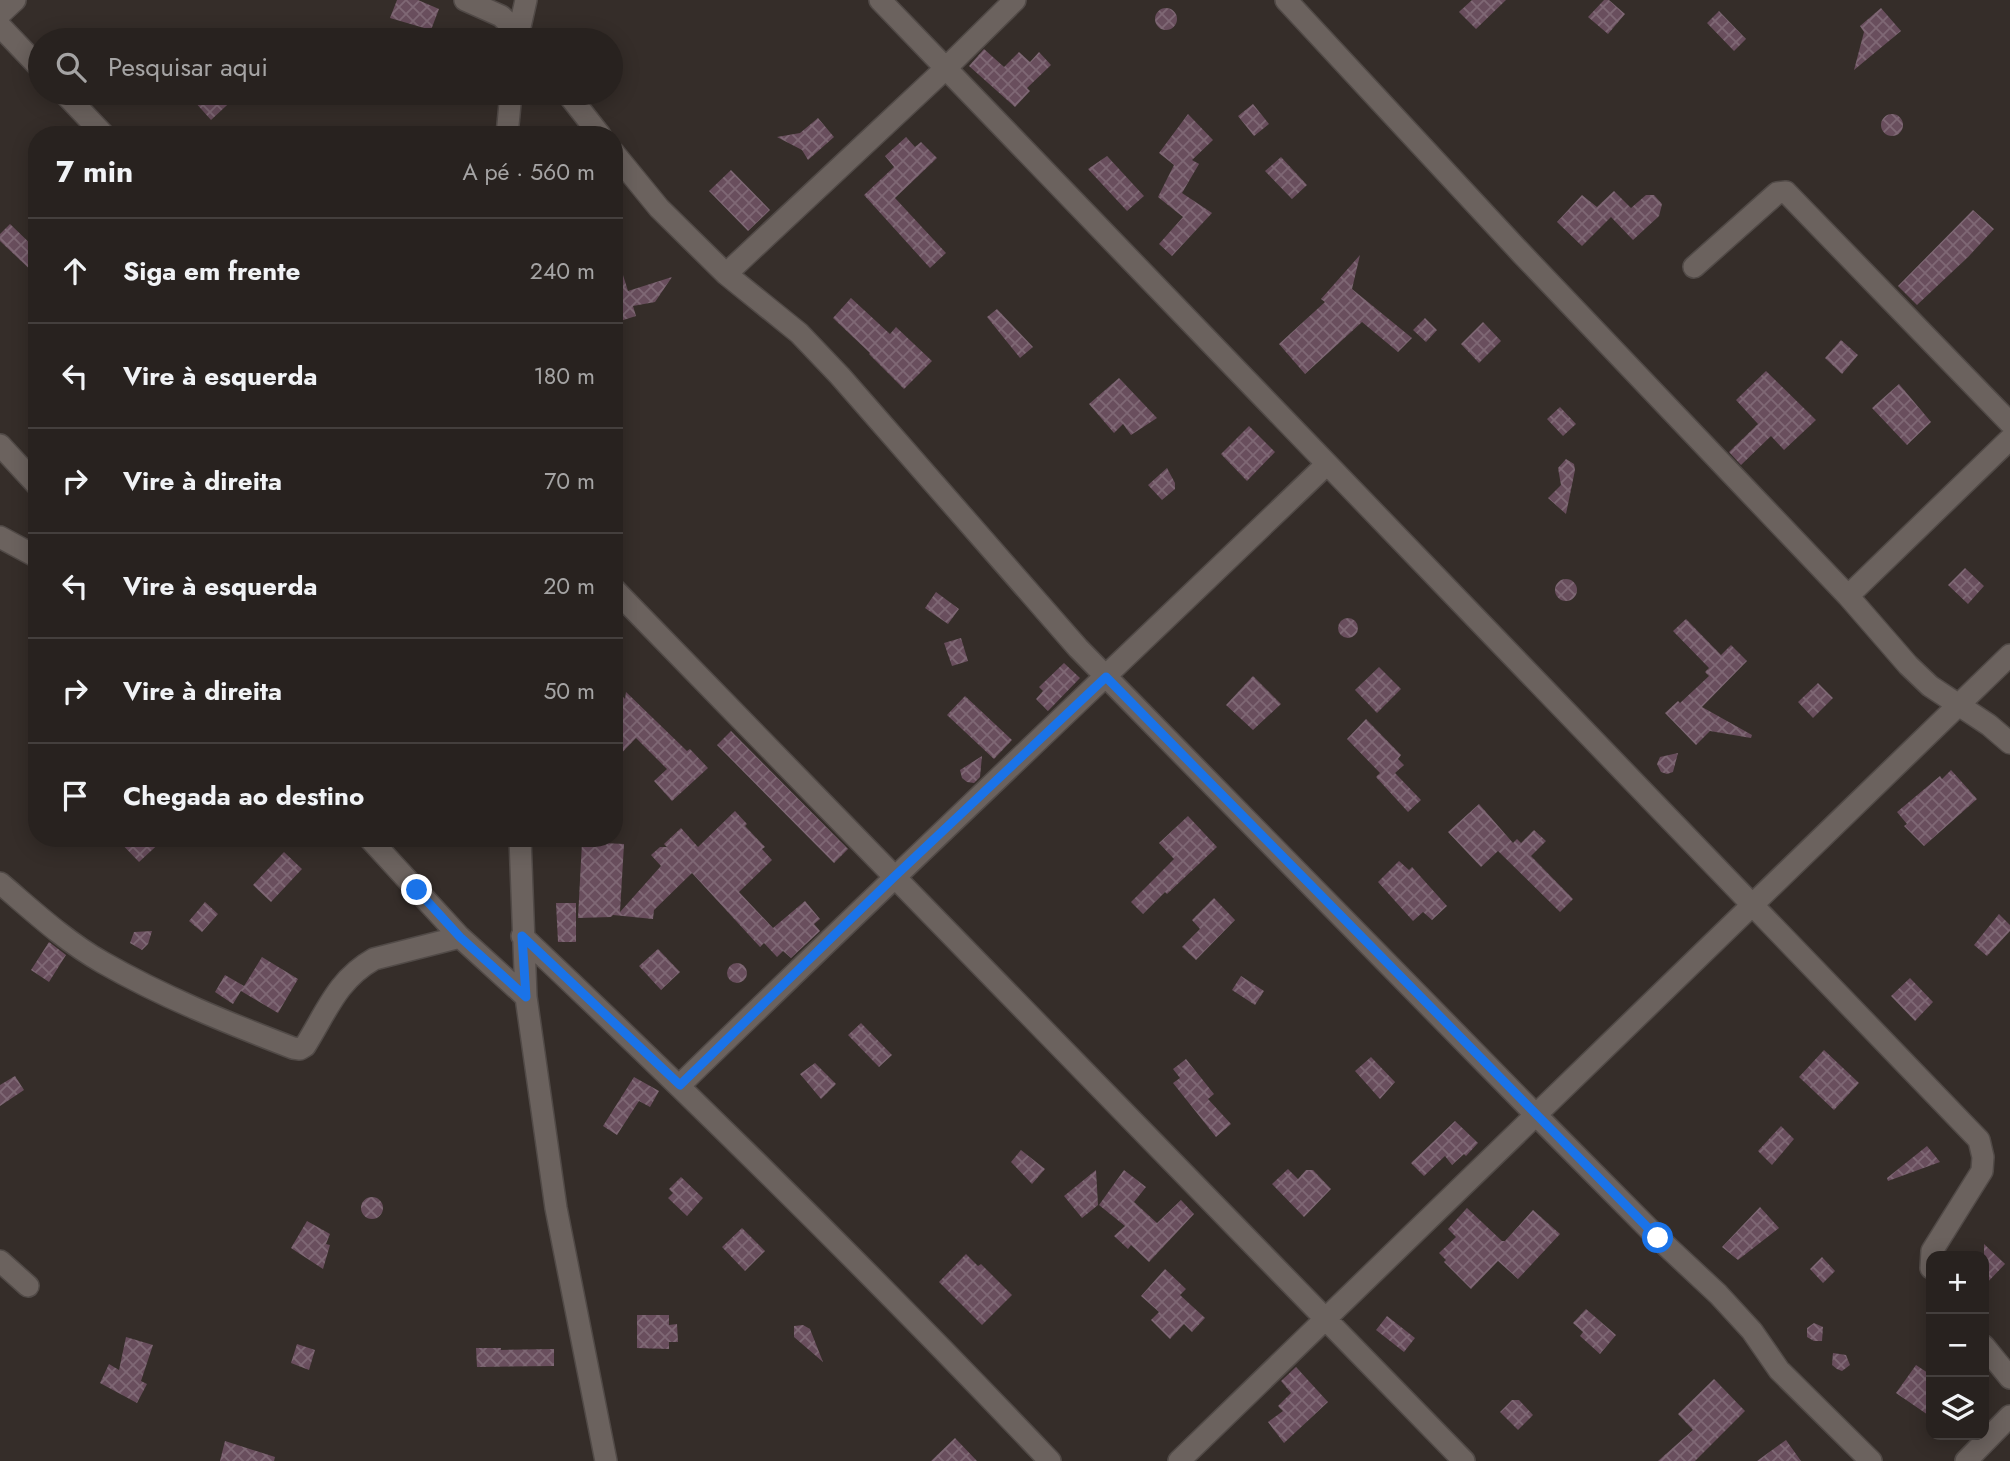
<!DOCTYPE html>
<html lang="pt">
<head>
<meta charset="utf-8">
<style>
	:root { --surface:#28221f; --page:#342f2c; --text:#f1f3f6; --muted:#a5a4a4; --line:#443f3d }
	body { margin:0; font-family:Jost,sans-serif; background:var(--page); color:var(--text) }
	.controls { position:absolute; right:21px; bottom:21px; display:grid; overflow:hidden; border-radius:14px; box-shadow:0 4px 18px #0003 }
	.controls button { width:63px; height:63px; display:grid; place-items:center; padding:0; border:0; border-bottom:2px solid var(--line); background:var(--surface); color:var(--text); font:35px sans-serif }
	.stop { position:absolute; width:21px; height:21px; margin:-16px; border:5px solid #1a73e8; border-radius:50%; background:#fff }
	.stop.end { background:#1a73e8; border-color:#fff; box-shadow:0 2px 7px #0008 }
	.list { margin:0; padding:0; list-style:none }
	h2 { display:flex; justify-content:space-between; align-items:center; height:91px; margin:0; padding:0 28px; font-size:30px }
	h2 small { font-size:23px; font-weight:400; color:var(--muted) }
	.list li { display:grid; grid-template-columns:46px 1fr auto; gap:21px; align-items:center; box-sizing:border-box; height:105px; padding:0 28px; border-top:2px solid var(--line) }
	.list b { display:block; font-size:26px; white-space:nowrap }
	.list em { font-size:23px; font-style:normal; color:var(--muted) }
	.icon { flex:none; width:38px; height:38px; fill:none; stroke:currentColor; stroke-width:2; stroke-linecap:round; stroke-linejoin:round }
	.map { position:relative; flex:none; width:2010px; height:1461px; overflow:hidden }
	.search { position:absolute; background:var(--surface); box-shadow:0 4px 18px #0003; left:28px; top:28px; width:595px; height:77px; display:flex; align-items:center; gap:18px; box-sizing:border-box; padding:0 24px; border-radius:38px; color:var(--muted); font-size:26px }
	.panel { position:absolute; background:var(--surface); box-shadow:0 4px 18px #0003; left:28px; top:126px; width:595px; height:721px; border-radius:28px }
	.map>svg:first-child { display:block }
	.building { fill:url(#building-cross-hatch) }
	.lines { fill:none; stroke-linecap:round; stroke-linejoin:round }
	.minor-casing { stroke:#514a47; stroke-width:24 }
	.minor { stroke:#6b625e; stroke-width:21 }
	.route { stroke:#1a73e8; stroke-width:9 }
</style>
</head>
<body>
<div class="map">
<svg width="2010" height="1461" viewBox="0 0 2010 1461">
	<defs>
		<pattern id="building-cross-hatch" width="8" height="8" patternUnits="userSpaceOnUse" patternTransform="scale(1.75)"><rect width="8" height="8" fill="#694e5d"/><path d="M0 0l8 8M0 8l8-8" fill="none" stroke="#7f6875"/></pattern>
	</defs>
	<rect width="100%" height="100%" fill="#352d29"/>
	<path class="building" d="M397,0H418L439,9L431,30L390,18Z
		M1472,0H1506L1476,29L1459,12Z
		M1604,0H1609L1625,14L1608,34L1588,17Z
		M1881,8L1901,31L1854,70L1864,32L1860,26Z
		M1155 19a11 11 0 1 1 22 0a11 11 0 1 1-22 0Z
		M1719,11L1746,39L1734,51L1707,23Z
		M984,49L1004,67L1019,52L1030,62L1039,52L1051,65L1027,88L1030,91L1015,107L969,66Z
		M204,93H240L211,120L194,101Z
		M1253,104L1269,124L1254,136L1238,116Z
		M1881 125a11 11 0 1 1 22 0a11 11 0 1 1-22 0Z
		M1188,114L1213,140L1192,160L1199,164L1182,193L1212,213L1172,256L1159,244L1183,217L1158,197L1174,165L1159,153Z
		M818,118L834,137L808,160L802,150L777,137L800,133Z
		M906,137L915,147L921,142L937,158L895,198L946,253L930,268L864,195L894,167L885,156Z
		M1107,156L1144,196L1127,211L1088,169Z
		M1281,157L1307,185L1292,199L1265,171Z
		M731,170L770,210L748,231L709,191Z
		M1614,191L1631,208L1646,195H1654L1662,204L1659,216L1633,240L1611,217L1582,246L1557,222L1582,195L1597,207Z
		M1973,210L1994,229L1968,257L1917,305L1898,286Z
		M10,224L37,250V276L0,241V234Z
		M1360,255L1352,289L1412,338L1398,352L1362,322L1305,374L1279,344L1325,302L1321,299Z
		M614,259H618L628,291L672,277L655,302L633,306L636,316L614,323Z
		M851,298L890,334L896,327L932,361L904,389L869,354L870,353L833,318Z
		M997,309L1033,347L1020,358L987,317Z
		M1425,318L1437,330L1426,342L1413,330Z
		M1483,322L1501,341L1479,363L1461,344Z
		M1841,340L1858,355L1842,374L1825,358Z
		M1766,371L1816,420L1784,450L1771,436L1741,465L1729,452L1758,424L1736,400Z
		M1119,378L1157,418L1131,435L1123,424L1114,433L1089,404Z
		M1899,384L1931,422L1907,445L1872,408Z
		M1560,407L1576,424L1563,436L1547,419Z
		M1249,426L1275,452L1247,481L1221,454Z
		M1566,459L1574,464L1575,470L1566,514L1548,498L1561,485L1558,468Z
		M1167,468L1175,483V489L1162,500L1148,485Z
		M1965,568L1984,586L1968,604L1948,585Z
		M1555 590a11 11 0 1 1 22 0a11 11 0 1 1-22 0Z
		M936,592L959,609L948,624L925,608Z
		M1338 628a10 10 0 1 1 20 0a10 10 0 1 1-20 0Z
		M1686,619L1721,655L1731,645L1747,661L1702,707L1752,735L1751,738L1710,731L1696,745L1665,713L1678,701L1680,703L1709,676L1705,672L1709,668L1673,631Z
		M961,638L968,661L952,666L944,643Z
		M1064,663L1080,678L1048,711L1036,699L1043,691L1039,687Z
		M1379,667L1401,689L1377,713L1355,690Z
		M1253,676L1281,704L1253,730L1226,705Z
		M1818,683L1833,698L1813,718L1798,702Z
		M614,687L625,699L626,692L687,751L690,749L708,768L672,801L654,781L667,769L636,738L614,761Z
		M965,696L1012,740L994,759L947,715Z
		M1366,719L1401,755L1398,759L1404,765L1395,773L1421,800L1408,812L1376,777L1380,773L1347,739Z
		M731,731L848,849L834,863L717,745Z
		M1678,753L1673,772L1667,774L1661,772L1657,764L1660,757Z
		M982,756L980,777L974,783L967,782L962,778L960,770Z
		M1951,770L1977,799L1924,846L1904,826L1907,824L1897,812L1940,776L1942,779Z
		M1479,804L1513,843L1517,839L1521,843L1534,830L1546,841L1531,856L1573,899L1560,912L1498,851L1481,867L1448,832Z
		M735,811L747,824L745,826L765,847L762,849L772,860L739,892L773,928L805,901L820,919L814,924L820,931L791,958L783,951L777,957L764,943L760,947L692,873L654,910L653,919L613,915L611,917L578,918L582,842L624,844L620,912L661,866L651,855L660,847H667L664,844L681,828L698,847Z
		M1188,816L1217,847L1167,894L1165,892L1143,914L1131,902L1174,859L1159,843Z
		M116,838H165L139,862Z
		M284,852L302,869L271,902L253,885Z
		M1399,861L1409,870L1412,867L1447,906L1432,920L1423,912L1413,921L1378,882Z
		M1214,898L1235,920L1196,960L1182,947L1200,929L1192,920Z
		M205,902L218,914L202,932L189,921Z
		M556,903H576V942H558Z
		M1999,914L2010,925V931L1987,956L1974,945Z
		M152,931L148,944L142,950L130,943L134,932Z
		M49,942L66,955L49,982L31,970Z
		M658,949L680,972L661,990L639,966Z
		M262,957L298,979L278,1013L241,991Z
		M727 973a10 10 0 1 1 20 0a10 10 0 1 1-20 0Z
		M225,975L244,986L233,1004L215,992Z
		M1241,976L1264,991L1255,1005L1232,990Z
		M1910,978L1933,1002L1915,1021L1891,996Z
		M861,1023L892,1055L879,1067L848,1035Z
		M1824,1050L1859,1083L1834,1110L1799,1077Z
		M1371,1057L1395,1082L1380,1099L1355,1071Z
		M1186,1059L1214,1094L1208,1099L1231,1124L1216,1137L1173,1083L1180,1078L1173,1069Z
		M815,1063L836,1084L821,1099L800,1074Z
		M15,1076L24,1090L0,1106V1085Z
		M634,1077L659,1091L650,1107L639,1101L617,1135L603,1126Z
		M1455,1121L1478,1143L1466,1156L1464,1154L1452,1165L1445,1156L1424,1176L1411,1163Z
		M1781,1126L1794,1139L1772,1165L1758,1151Z
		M1927,1146L1940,1162L1888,1181L1887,1178Z
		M1021,1150L1045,1169L1032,1184L1011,1162Z
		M1288,1169L1298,1179L1306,1170H1313L1331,1189L1304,1217L1272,1184Z
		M1096,1170L1098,1205L1082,1218L1064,1196Z
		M1124,1170L1146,1187L1134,1202L1157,1223L1181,1200L1194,1214L1149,1262L1131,1245L1128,1249L1114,1236L1125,1226L1099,1205Z
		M681,1177L703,1198L687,1216L668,1198L673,1193L669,1189Z
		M361 1208a11 11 0 1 1 22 0a11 11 0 1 1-22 0Z
		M1760,1207L1779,1228L1738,1260L1722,1247Z
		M1467,1208L1502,1241H1505L1533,1210L1560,1234L1518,1279L1498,1261L1471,1289L1444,1262L1446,1260L1439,1253L1456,1237L1448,1229Z
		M307,1221L330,1234L326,1244L330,1245L323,1269L291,1248Z
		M742,1228L765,1251L745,1271L722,1247Z
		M1984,1244L2005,1264L1984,1286Z
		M966,1254L978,1266L981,1264L1012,1295L982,1325L939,1282Z
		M1822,1257L1835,1271L1823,1283L1810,1269Z
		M1165,1269L1186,1289L1180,1295L1205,1318L1192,1332L1184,1324L1170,1339L1151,1320L1159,1312L1141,1296Z
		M1586,1309L1616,1335L1600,1354L1580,1336L1583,1332L1573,1323Z
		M637,1315H669V1325L677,1324L678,1342H669V1349L637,1348Z
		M1387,1316L1415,1338L1404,1352L1376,1330Z
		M1814,1323L1823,1327L1822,1341H1814L1807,1337V1328Z
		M803,1325L810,1329L823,1362L794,1337V1326Z
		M126,1337L153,1345L141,1381L147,1384L137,1403L100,1383L109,1364L119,1370Z
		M297,1344L315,1350L309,1370L291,1363Z
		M476,1348H501V1350L554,1349V1366L477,1367Z
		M1833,1353L1846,1355L1850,1365L1842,1371L1837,1369L1832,1365Z
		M1916,1365L1931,1375V1417L1896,1393Z
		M1296,1367L1328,1402L1284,1443L1268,1422L1283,1411L1278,1406L1291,1393L1281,1381Z
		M1714,1379L1745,1411L1695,1461H1658L1693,1430L1678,1414Z
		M1512,1400H1519L1533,1415L1518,1430L1500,1412Z
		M955,1438L977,1461H931Z
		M1786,1440L1801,1461H1757Z
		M225,1441L275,1457L274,1461H220Z"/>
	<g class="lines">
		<defs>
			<path id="minor" d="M465,0L501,16L526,40
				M880,0L1979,1140L1983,1157L1982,1171L1932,1251L1931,1268
				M1286,0L1522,254L1848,596L1908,665L1930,686L1989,725L2010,743
				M0,14L15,0
				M0,26L40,68
				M517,40L526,0
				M64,93L104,135
				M567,93L600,135
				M507,135L511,93
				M614,153L659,208L726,274L799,333L840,376L1078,648L1536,1115L1658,1238L1718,1294L1752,1331L1779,1370L1871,1461
				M1694,267L1777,193L1786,192L2010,423
				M726,274L945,69L1015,0
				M0,445L37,485
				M0,537L37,557
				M614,589L1464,1461
				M1848,596L2010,439
				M369,838L460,937L526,997
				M520,838L526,997L556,1208L606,1461
				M0,883C33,911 65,941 102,962C163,997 228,1023 293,1048L300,1049L305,1046C327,1011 337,980 374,959L460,937
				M522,936C703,1107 879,1281 1050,1461
				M680,1085C894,876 1112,671 1327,464
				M0,1261L28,1286
				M1984,1346L2010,1378
				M1179,1461L2010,655
				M1966,1461L2010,1416"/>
		</defs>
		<use href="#minor" class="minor-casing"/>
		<use href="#minor" class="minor"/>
	</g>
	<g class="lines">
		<path class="route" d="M417,890L460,937L526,997L522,936L680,1085L894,877L1106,677L1658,1238"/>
	</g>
</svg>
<div class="controls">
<button>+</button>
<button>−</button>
<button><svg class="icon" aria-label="layers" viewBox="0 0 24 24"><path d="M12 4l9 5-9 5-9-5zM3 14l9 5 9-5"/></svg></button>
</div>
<div class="stop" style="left:1658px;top:1238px"></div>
<div class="stop end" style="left:417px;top:890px"></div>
<div class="search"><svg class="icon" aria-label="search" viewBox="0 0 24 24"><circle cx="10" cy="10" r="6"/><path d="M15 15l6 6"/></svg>Pesquisar aqui</div>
<section class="panel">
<h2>7 min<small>A pé · 560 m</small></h2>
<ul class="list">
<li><svg class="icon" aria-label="ahead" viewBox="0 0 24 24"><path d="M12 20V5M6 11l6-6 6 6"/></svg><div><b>Siga em frente</b></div><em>240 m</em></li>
<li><svg class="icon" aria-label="left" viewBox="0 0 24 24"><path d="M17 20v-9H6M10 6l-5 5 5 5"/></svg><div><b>Vire à esquerda</b></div><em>180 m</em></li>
<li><svg class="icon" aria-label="right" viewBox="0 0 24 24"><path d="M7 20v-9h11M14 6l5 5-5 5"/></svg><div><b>Vire à direita</b></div><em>70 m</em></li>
<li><svg class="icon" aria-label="left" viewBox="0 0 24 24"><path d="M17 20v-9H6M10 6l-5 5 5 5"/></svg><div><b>Vire à esquerda</b></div><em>20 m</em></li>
<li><svg class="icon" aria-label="right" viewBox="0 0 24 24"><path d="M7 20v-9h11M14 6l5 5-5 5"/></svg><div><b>Vire à direita</b></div><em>50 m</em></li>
<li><svg class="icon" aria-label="arrive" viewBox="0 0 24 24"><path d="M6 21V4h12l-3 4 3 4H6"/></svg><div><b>Chegada ao destino</b></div></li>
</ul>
</section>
</div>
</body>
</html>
